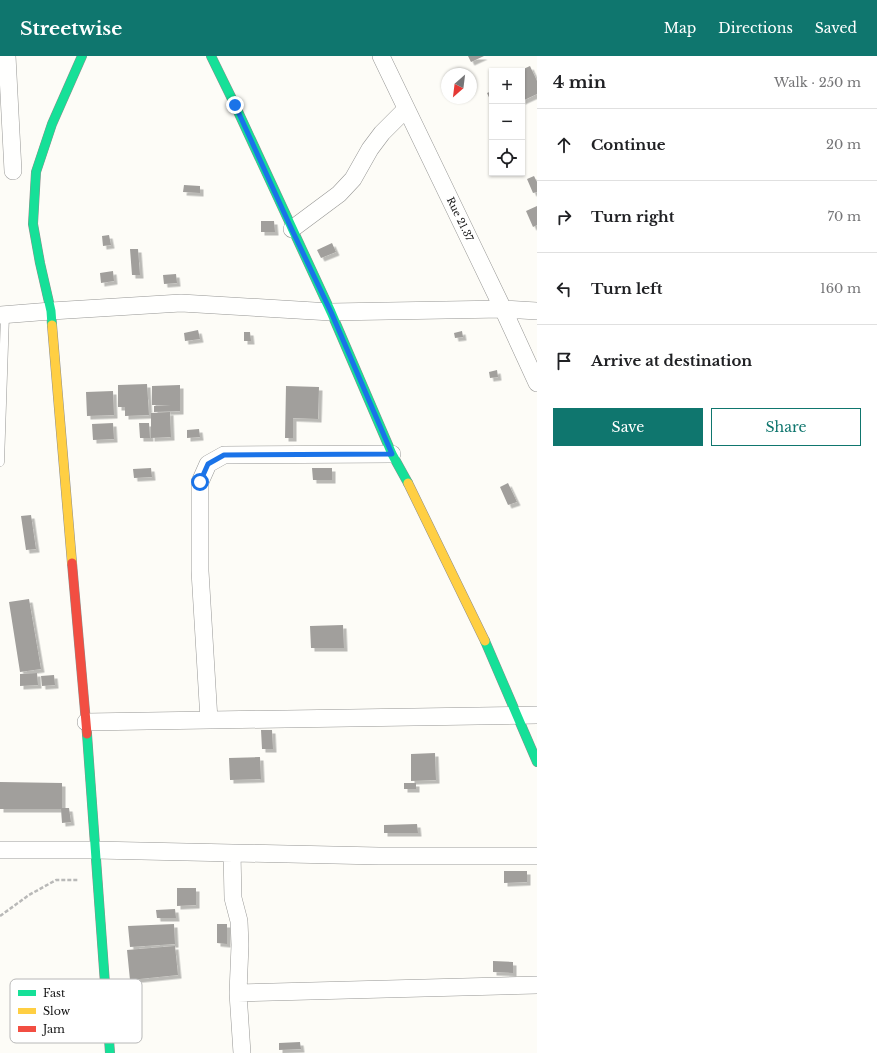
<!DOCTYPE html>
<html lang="en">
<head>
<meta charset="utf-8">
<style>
	:root { --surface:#fff; --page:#f6f6f6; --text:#202124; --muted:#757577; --line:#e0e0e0; --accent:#0f766e }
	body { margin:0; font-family:"Libre Baskerville",serif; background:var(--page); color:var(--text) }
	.controls { position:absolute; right:12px; top:12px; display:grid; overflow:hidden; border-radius:0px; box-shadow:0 1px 3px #0004 }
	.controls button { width:36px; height:36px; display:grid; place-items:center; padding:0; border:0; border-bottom:1px solid var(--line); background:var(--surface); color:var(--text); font:20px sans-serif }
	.compass { position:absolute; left:441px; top:12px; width:36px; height:36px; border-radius:50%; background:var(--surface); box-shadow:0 1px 3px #0004; rotate:208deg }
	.stop { position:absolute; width:12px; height:12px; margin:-9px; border:3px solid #1a73e8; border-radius:50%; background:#fff }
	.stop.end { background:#1a73e8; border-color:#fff; box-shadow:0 1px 4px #0008 }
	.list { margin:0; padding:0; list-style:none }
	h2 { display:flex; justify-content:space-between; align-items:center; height:52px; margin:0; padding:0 16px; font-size:17px }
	h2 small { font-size:13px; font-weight:400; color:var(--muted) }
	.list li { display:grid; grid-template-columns:26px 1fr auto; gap:12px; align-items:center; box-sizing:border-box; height:72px; padding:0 16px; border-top:1px solid var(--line) }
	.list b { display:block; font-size:15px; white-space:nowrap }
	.list em { font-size:13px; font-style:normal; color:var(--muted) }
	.actions { display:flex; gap:8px; padding:12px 16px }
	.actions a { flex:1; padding:9px 0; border:1px solid var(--accent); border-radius:0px; text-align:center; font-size:14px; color:var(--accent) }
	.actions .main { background:var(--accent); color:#fff }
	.icon { flex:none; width:22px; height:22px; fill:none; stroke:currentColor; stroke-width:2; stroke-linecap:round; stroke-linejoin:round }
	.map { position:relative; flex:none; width:537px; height:997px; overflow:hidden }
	header { display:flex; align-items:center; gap:24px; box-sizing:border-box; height:56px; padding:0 20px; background:var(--accent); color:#fff }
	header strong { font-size:19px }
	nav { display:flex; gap:22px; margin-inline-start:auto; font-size:14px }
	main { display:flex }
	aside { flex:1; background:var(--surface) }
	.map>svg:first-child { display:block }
	.building { fill:#a19f9c; filter:url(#shadow) }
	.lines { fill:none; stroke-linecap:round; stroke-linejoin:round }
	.lane-casing { stroke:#979795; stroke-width:9 }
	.street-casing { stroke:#979795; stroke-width:18 }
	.fast-casing { stroke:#8e8d8b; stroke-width:10 }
	.slow-casing { stroke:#8e8d8b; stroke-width:10 }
	.jam-casing { stroke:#8e8d8b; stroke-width:10 }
	.path { stroke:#b9b9b8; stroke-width:2.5; stroke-dasharray:4 2; stroke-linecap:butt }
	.lane { stroke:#fffffe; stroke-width:8 }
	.street { stroke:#fffffe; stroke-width:17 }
	.fast { stroke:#16e098; stroke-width:9 }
	.slow { stroke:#ffcf43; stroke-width:9 }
	.jam { stroke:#f24e42; stroke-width:9 }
	.route { stroke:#1a73e8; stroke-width:5 }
	.labels { text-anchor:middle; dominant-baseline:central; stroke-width:4; stroke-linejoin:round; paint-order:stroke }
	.street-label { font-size:10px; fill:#111; stroke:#fff }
	.key { fill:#fff; stroke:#b8b8b8; stroke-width:1 }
	.key-label { font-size:11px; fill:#111 }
</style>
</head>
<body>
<header>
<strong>Streetwise</strong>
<nav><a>Map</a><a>Directions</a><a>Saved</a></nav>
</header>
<main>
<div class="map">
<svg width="537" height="997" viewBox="0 0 537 997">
	<defs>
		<filter id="shadow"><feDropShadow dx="3.5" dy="3.5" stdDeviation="0" flood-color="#0004"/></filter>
	</defs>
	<rect width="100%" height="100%" fill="#fdfcf7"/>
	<path class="building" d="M468,0H484L471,6Z
		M530,10L537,25V38L522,45V15H519Z
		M492,35V48L487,37Z
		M534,120L537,126V136L533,137L527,123Z
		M184,129L200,130V137L183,136Z
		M537,150V169L533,171L526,155Z
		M261,165H274L275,176H261Z
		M109,179L111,189L103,190L102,180Z
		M332,187L336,196L321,202L317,194Z
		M130,193H138L140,219H132Z
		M113,215L114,225L101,227L100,217Z
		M176,218L177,227L164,228L163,219Z
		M198,274L200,283L185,285L184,277Z
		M462,275L463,281L455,282L454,277Z
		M244,276H250L251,285H244Z
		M497,314L498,321L490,322L489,316Z
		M147,328L149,359L125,360V351H118V329Z
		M180,329V355L154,356V350L171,349H152V330Z
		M286,330L319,331L318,363L293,362V382H285Z
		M113,335L114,359L87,360L86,336Z
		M170,356L171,381L151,382V357Z
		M113,367L114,383L93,384L92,368Z
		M139,367H149L150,382H140Z
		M199,373L200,381L187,382V374Z
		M151,412L152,421L134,422L133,413Z
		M312,412H332V424H313Z
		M508,427L517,446L508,449L500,431Z
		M31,459L36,493L26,494L21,460Z
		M29,543L41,613L20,616L9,546Z
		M343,569L344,592H311L310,570Z
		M37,617L38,629L20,630V618Z
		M54,619L55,629L42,630L41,620Z
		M261,674H272L273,693H262Z
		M435,697L436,724L411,725V698Z
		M260,701L261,723L230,724L229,702Z
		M0,726L62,727V752H69L71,766L62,767L61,753H0Z
		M404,727H416V733H404Z
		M417,768L418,777H384V769Z
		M504,815H527V826L504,827Z
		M177,832H196V849L177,850Z
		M175,853L176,862H157L156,854Z
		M174,868L175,888L130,891L128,870Z
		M217,868H227V888L217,887Z
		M175,890L178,919L130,924L127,894Z
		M493,905L513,906V917L493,916Z
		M300,986L301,993L279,994V987Z"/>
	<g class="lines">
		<defs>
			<path id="lane" d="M0,406L5,259"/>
			<path id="street" d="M7,0L13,115
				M381,0L503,253L537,327
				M292,173L339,138L353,123L370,93L382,77L406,53
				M0,259L51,255L181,247L331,256L503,253L537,255
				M209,664L200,515V426L208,408L224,399L392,398
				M86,666L537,659
				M0,794H95L379,800H537
				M232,797L233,842L239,865L240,889L238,937L242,997
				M238,937L537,929"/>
			<path id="fast" d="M211,0L235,49L331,256L392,398L408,427
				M52,269L51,255L40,207L33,168L36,116L52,68L82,0
				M485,585L537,706
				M87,678L110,997"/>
			<path id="slow" d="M52,269L72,507
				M408,427L485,585"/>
			<path id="jam" d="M72,507L87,678"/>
		</defs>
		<use href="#lane" class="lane-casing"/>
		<use href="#street" class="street-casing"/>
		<use href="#fast" class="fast-casing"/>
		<use href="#slow" class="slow-casing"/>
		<use href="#jam" class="jam-casing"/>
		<path class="path" d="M0,860L29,839L56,824H79"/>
		<use href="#lane" class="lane"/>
		<use href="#street" class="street"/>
		<use href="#fast" class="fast"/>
		<use href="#slow" class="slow"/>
		<use href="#jam" class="jam"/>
	</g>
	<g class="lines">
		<path class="route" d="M200,426L208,408L224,399L392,398L331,256L292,174L235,49"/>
	</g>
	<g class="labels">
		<g class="street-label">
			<text transform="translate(460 163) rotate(64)">Rue 21.37</text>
		</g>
	</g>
	<rect x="10" y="923" width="132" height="64" rx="6" class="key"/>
	<rect x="18" y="934" width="18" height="6" fill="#16e098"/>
	<rect x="18" y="952" width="18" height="6" fill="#ffcf43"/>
	<rect x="18" y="970" width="18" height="6" fill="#f24e42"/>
	<g class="key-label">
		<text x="43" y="941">Fast</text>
		<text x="43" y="959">Slow</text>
		<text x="43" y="977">Jam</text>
	</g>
</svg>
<div class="controls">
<button>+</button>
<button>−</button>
<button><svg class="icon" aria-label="locate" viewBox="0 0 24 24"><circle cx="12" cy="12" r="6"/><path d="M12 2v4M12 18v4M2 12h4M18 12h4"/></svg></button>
</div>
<svg class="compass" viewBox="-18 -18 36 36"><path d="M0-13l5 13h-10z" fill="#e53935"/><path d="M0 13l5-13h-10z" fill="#757577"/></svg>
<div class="stop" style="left:200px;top:426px"></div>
<div class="stop end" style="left:235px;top:49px"></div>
</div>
<aside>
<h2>4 min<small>Walk · 250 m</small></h2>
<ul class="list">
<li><svg class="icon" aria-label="ahead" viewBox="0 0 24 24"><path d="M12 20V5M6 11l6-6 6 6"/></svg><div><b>Continue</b></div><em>20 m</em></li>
<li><svg class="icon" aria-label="right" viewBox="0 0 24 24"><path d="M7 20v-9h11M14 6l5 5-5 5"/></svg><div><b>Turn right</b></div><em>70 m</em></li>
<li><svg class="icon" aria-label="left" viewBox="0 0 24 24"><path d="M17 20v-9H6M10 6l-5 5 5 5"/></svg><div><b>Turn left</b></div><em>160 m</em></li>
<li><svg class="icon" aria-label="arrive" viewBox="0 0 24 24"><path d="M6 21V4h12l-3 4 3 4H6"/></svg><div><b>Arrive at destination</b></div></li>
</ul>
<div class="actions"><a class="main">Save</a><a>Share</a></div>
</aside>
</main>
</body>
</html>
